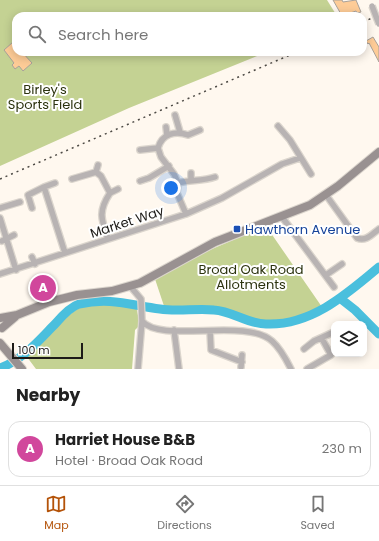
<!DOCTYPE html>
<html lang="en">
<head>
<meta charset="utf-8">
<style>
	:root { --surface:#fff; --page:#f2f2f2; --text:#222; --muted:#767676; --line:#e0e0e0; --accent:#b45309 }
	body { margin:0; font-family:Poppins,sans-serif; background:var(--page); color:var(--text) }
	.controls { position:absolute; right:12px; bottom:12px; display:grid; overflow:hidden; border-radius:8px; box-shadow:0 2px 10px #0003 }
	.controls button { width:36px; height:36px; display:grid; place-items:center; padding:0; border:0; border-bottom:1px solid var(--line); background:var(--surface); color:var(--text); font:20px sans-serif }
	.scale { position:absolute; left:12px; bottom:10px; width:71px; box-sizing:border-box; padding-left:4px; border:2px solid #1d1b18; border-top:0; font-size:11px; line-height:14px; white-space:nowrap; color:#1d1b18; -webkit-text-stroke:3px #fff; paint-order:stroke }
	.you { position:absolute; left:171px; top:188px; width:14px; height:14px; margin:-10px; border:3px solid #fff; border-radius:50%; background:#1a73e8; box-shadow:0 0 0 6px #1a73e833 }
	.badge { display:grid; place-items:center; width:26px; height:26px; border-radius:50%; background:var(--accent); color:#fff; font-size:13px; font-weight:700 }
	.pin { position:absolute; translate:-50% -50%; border:2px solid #fff; box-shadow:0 1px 4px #0006 }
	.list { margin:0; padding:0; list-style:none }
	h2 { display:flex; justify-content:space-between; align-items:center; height:52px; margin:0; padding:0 16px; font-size:17px }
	h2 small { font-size:13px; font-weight:400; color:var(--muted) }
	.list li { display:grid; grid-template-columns:26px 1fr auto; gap:12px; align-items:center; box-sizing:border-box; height:56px; margin:0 8px 8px; padding:0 8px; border:1px solid var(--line); border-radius:12px }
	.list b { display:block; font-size:15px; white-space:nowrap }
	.list p { margin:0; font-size:13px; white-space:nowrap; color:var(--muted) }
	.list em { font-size:13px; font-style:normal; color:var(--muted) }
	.icon { flex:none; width:22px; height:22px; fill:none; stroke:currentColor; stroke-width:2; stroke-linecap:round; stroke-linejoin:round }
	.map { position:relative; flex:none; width:379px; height:369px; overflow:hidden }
	.search { position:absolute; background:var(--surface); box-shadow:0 2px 10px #0003; left:12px; right:12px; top:12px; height:44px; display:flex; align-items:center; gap:10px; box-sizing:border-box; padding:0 14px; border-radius:12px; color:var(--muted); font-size:15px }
	.sheet { height:116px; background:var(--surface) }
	nav { display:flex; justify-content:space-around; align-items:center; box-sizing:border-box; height:56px; border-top:1px solid var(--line); background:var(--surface); font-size:11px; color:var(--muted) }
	nav a { display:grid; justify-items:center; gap:2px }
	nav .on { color:var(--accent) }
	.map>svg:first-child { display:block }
	.green { fill:#c4d293 }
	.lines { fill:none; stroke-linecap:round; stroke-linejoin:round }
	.river { stroke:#4abfdd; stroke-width:9 }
	.building { fill:#fecc97; stroke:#a8a19a }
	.street-casing { stroke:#dbd5cd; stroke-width:8 }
	.secondary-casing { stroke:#dbd5cd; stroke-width:10 }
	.street { stroke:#b8b3b3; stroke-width:5.5 }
	.secondary { stroke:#999191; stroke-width:8 }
	.rail { stroke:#4d4a45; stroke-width:1.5; stroke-dasharray:2 4; stroke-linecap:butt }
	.street-bridge-casing { stroke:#dbd5cd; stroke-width:8; stroke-linecap:butt }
	.street-bridge { stroke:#b8b3b3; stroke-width:5.5 }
	.transit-dot { fill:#1a4fb4; stroke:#fff; stroke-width:1.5 }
	.labels { text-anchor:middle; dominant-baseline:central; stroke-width:4; stroke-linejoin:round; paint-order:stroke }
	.park-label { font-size:13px; fill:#2c330f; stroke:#fff }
	.street-label { font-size:13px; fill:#1d1b18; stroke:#fff }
	.transit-label { font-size:13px; fill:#164399; stroke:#fff; text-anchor:start }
</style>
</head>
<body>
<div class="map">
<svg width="379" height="369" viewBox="0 0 379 369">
	<rect width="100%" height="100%" fill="#fff8ef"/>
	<path class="green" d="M0,0H327L337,16H16V52H267L129,108L0,166Z
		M266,226L322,307L299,318L283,322L265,323L215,309H165L155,279L212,249Z
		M102,303L136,306L140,325L135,330L132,369H36L27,357C39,344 67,313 83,306C88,304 96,304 102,303Z"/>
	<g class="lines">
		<path class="river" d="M341,299L355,310L379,334
			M0,368C23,360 39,340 56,323C62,316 70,307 79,304C110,297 130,305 160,309C178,312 196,308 214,310C232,311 248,324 266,324C311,326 347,294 379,267"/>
	</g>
	<path class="building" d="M333,0H342L343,2L356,0L361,12L357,13L356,11L342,16Z
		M373,37L379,47V62L369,43L368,44L366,41Z
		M13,42L16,45V52H22L32,63L23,71L19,66L15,69L12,65L14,63L4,50Z
		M46,282L49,292L40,293L37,285Z"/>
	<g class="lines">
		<defs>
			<path id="street" d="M175,115L180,132
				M278,126L290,140L311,174
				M166,127L167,135
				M140,150L158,148
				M96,172L98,165
				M191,173V180
				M72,179L96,172L101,176L110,193C98,211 101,219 108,239
				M140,181L149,178L169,166
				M178,183C191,180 203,181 215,177
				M44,187L55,183
				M110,193L118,189
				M326,195L357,238C366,242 372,234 379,229
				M0,208L20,202
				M32,208L28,195L44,187L65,253
				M186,214L177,193L178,183L174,174L161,157L158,148C162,134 175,130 188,135L200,130
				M282,217L334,287
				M0,218L16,270
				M2,241L14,235
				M32,257L35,264
				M0,274L186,214L222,198L282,164L300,158
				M326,275L342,264
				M130,286L141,299L142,321C161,344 245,317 272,341C280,348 286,359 291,369
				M174,330L179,369
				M210,331L211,350L242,362
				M304,349L314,341L334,332
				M241,367L242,355
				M138,369L142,321
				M307,369L331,355L322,339"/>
			<path id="secondary" d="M0,318L17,315L49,302L77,295L112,291L140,283L215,242L310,205L338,186L379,152
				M2,328L15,317
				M0,343L22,369"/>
		</defs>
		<use href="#street" class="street-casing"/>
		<use href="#secondary" class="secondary-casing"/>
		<use href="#street" class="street"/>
		<use href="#secondary" class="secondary"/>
		<path class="rail" d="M363,22L379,15
			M0,179L297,52"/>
		<defs>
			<path id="street-bridge" d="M372,6L379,24"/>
		</defs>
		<use href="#street-bridge" class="street-bridge-casing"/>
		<use href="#street-bridge" class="street-bridge"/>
	</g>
	<rect class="transit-dot" x="233" y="225" width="8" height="8" rx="2"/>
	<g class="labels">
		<g class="park-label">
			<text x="45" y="89">Birley's<tspan x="45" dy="15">Sports Field</tspan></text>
			<text x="251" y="269">Broad Oak Road<tspan x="251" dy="15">Allotments</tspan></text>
		</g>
		<g class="street-label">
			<text transform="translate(127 222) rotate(-18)">Market Way</text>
		</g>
		<g class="transit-label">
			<text x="245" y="229">Hawthorn Avenue</text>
		</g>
	</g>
</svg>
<div class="controls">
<button><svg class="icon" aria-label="layers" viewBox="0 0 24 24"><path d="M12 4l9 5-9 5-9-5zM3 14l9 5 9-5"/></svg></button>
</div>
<div class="scale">100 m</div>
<div class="you"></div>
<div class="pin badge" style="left:43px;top:288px;background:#d1479c">A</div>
<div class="search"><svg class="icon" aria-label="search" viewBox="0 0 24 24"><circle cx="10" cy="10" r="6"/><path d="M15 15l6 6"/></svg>Search here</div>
</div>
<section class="sheet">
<h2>Nearby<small></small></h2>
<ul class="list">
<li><span class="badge" style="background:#d1479c">A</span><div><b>Harriet House B&amp;B</b><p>Hotel · Broad Oak Road</p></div><em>230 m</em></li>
</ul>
</section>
<nav>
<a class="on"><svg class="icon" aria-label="map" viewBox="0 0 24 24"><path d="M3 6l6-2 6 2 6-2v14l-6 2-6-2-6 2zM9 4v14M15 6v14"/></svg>Map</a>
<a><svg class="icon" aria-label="directions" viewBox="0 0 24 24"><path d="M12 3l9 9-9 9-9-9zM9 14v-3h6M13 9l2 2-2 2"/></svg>Directions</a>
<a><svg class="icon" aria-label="saved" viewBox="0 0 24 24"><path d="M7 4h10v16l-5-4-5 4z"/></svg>Saved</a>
</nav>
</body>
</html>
